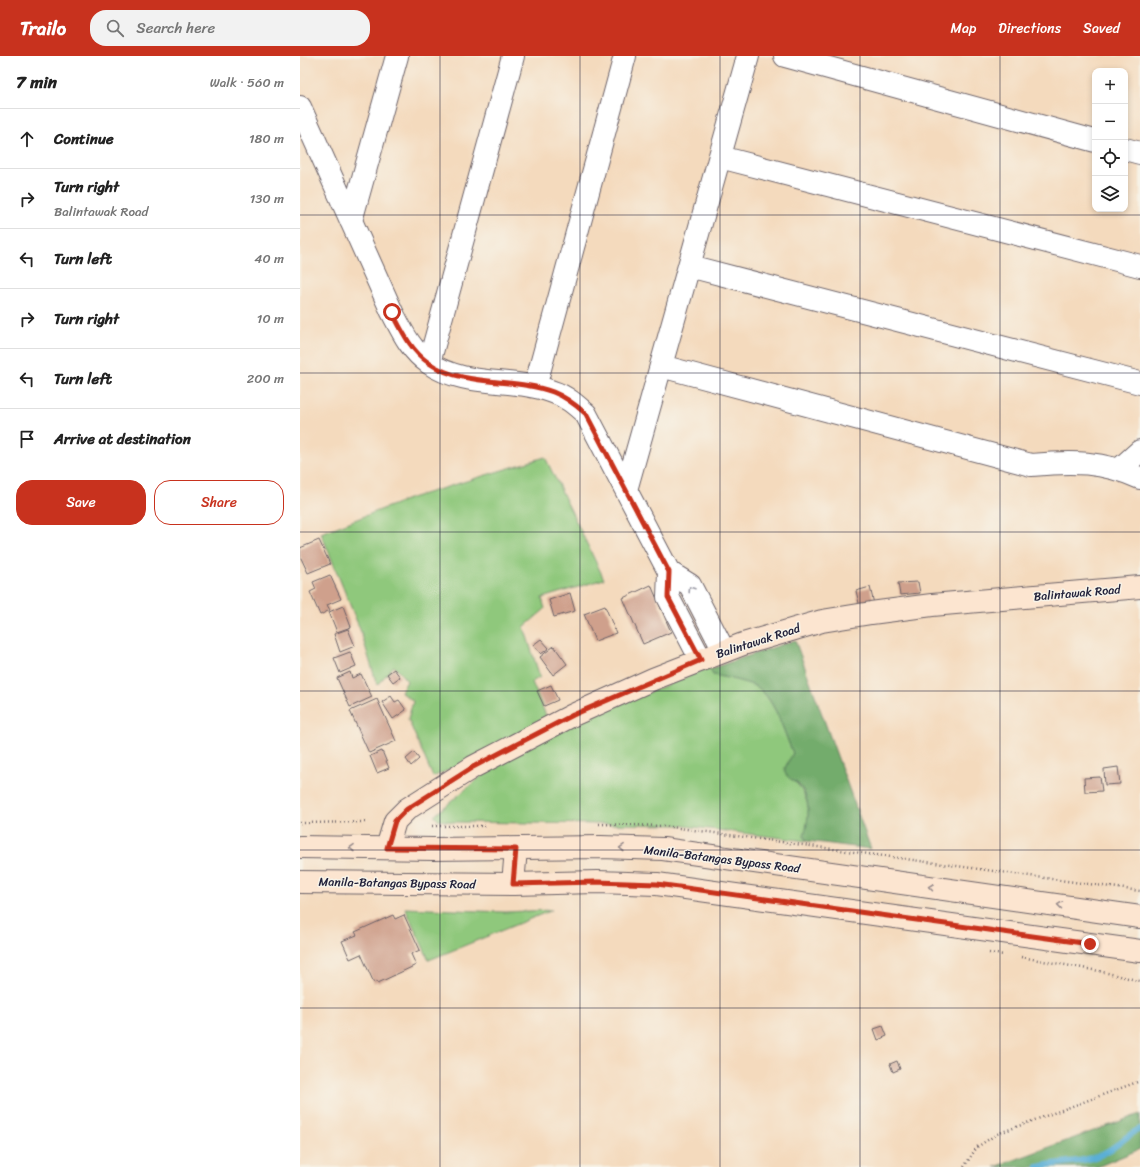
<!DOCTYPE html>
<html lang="en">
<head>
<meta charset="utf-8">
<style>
	:root { --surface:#fff; --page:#f2f2f2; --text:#222; --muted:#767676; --line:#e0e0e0; --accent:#c8321e }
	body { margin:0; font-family:Sriracha,sans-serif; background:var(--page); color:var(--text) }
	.controls { position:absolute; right:12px; top:12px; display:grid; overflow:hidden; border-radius:8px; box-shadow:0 2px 6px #0003 }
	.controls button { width:36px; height:36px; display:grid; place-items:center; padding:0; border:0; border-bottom:1px solid var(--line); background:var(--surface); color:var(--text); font:20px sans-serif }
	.stop { position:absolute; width:12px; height:12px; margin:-9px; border:3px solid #c8321e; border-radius:50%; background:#fff }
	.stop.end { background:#c8321e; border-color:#fff; box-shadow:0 1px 4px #0008 }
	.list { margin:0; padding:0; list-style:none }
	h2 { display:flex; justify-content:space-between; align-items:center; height:52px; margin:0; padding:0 16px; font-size:17px }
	h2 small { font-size:13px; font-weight:400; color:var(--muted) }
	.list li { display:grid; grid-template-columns:26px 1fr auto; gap:12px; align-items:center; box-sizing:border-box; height:60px; padding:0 16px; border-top:1px solid var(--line) }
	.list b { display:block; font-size:15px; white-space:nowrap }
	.list p { margin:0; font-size:13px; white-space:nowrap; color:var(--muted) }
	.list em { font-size:13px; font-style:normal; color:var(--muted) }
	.actions { display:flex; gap:8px; padding:12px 16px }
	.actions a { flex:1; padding:9px 0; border:1px solid var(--accent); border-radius:16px; text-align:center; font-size:14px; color:var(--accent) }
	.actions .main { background:var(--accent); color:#fff }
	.icon { flex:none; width:22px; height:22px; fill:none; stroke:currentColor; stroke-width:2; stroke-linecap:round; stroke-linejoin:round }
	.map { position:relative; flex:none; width:840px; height:1111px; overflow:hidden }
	header { display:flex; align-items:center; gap:24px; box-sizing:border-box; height:56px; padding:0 20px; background:var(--accent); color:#fff }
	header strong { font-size:19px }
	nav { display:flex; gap:22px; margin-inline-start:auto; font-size:14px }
	.search { width:280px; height:36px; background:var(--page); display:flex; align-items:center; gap:10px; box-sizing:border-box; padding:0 14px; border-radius:16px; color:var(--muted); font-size:15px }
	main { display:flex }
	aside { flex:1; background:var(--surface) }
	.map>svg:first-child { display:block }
	.green { fill:#8fc87c; stroke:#58755c }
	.forest { fill:#73ac6c; stroke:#4a6754 }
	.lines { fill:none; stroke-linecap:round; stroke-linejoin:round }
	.stream { stroke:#5aafd6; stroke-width:6 }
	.building { fill:#cfa08c }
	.street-casing { stroke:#6c6268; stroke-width:24 }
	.secondary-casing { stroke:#6c6268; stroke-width:24 }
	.path { stroke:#6c6268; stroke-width:2.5; stroke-dasharray:1 3; stroke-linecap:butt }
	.street { stroke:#fff; stroke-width:22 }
	.secondary { stroke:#fce5d0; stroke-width:22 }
	.oneway { stroke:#9c9ca7 }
	.oneway2 { stroke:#9a8d8d }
	.route { stroke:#c8321e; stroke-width:5 }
	.grid { fill:none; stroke:#22223b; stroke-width:1; stroke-opacity:0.55 }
	.labels { text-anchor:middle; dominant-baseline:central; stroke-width:3; stroke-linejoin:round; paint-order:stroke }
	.street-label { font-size:12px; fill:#22223b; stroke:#f7f3e8 }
</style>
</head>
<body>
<header>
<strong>Trailo</strong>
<div class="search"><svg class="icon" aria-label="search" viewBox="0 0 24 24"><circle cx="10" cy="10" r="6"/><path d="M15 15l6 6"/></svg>Search here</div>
<nav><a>Map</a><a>Directions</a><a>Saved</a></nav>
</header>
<main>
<aside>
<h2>7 min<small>Walk · 560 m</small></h2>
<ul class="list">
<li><svg class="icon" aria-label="ahead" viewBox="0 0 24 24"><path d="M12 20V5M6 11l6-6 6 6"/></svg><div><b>Continue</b></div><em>180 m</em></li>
<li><svg class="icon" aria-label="right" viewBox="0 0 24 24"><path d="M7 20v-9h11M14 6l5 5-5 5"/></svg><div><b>Turn right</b><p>Balintawak Road</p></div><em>130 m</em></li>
<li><svg class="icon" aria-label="left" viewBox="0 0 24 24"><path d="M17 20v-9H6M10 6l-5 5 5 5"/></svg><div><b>Turn left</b></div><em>40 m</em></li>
<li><svg class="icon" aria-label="right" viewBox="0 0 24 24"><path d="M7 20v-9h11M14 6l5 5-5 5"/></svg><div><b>Turn right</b></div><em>10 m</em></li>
<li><svg class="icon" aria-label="left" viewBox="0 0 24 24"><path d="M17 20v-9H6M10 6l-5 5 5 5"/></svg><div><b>Turn left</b></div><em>200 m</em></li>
<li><svg class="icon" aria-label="arrive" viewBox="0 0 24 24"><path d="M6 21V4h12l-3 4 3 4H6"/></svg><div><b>Arrive at destination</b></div></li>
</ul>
<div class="actions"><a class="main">Save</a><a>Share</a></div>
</aside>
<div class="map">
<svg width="840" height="1111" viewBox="0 0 840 1111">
	<rect width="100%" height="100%" fill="#f7f3e8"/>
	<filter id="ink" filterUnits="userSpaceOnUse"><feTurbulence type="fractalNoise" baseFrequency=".025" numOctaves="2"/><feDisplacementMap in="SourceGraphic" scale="8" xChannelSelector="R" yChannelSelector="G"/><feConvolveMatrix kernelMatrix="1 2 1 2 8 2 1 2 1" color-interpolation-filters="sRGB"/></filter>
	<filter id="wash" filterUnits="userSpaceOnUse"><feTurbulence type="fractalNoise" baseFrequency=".012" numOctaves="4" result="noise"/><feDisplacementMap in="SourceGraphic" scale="16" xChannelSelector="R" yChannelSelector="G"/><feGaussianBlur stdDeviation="0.9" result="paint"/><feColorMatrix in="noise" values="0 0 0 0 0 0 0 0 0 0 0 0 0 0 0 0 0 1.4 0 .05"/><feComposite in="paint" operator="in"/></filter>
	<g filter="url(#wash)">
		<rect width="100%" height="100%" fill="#f4dabd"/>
		<path class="green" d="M245,401L304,523L242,542L245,553L224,571L240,621L232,626L247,662L168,705L133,721L108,663L113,645L101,636L107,625L94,610L77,629L61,576L21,477L111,442Z
			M406,613H410L413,619C423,621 453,627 460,633C477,649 484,677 493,697L485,712C489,725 491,721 498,729C511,746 510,760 504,780L506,785L377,769L153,766L138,764L134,760L192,711L269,669Z
			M105,852L204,856L252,854L129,904Z"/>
		<path class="forest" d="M495,584L571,793L507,785L504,780C509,762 512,742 497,727C492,724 488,722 485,717V712L493,697C484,677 477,648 460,633C453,627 423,621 413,619L410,613Z
			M840,1058V1093L797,1111H695Z"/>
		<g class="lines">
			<path class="stream" d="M738,1111C759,1105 784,1108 804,1097C817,1091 826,1079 840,1073"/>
		</g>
		<g id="blocks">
			<path class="building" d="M19,484L30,508L8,517L0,500V492Z
				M30,519L41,543L27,549L30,554L20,559L10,536L16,533L13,526Z
				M618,526L620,537L600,539L598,527Z
				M351,529L371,576L343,588L323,542Z
				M570,531L574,548L560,551L556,535Z
				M270,537L275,555L254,561L249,544Z
				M43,550L51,571L37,576L29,556Z
				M305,550L316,577L295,585L284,558Z
				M48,573L55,590L40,596L34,578Z
				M241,583L249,592L241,598L233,589Z
				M254,590L267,608L253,619L240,601Z
				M50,596L56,610L40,617L34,602Z
				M94,613L100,621L93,626L87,618Z
				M50,616L52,622L61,618L72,641L50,651L37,622Z
				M251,629L258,644L244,650L237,635Z
				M91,640L95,646L99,644L106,654L93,663L82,646Z
				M77,643L96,685L69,697L50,655Z
				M82,695L89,712L77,717L70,700Z
				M114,696L119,703L111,710L106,703Z
				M818,711L820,728L805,729L804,713Z
				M800,721L802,735L785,736L784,722Z
				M93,859L95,863L104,859L120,894L111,898L116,909L78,927L77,925L74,927L61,898L50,903L42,885L57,879L55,876Z
				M583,970L587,980L578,984L574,973Z
				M597,1005L600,1013L593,1016L590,1008Z"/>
		</g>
	</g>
	<g filter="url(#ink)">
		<use href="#blocks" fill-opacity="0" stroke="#6c6268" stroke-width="1"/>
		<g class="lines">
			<defs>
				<path id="street" d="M485,0L795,85
					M0,51L92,256C102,275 111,295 129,307C165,332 214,321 253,336C266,340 276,349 286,358L369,516L368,541L401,604
					M825,93L840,97
					M420,101L840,210
					M51,165L97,0
					M389,210L840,327
					M129,307L213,0
					M361,310L731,409C773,405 802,405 840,422
					M235,331L325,0
					M820,413L840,395
					M326,434L448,0
					M369,516L390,529L424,595"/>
				<path id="secondary" d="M0,791L133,793L301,791L363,793L840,861
					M87,792L95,765L107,753L173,711L273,659L353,623L443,588L522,565L571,557L632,549L840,531
					M0,826L213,828L297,826L357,828L840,895
					M213,828L216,793"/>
			</defs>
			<use href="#street" class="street-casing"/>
			<use href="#secondary" class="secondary-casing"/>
			<path class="path" d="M0,767L65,766
				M299,768L364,770L840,835
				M132,770H186
				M689,897L704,899
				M721,901L799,915L840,925
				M664,1111L677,1091L697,1078L840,1025"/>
			<use href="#street" class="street"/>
			<use href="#secondary" class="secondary"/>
		</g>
		<defs><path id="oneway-chevron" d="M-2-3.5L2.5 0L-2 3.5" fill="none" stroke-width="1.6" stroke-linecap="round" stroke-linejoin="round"/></defs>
		<use class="oneway" href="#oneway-chevron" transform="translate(391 533) rotate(-123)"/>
		<g class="oneway2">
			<use href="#oneway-chevron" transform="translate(52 792) rotate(-179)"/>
			<use href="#oneway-chevron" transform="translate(322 792) rotate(-178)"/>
			<use href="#oneway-chevron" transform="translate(631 831) rotate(-172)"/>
			<use href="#oneway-chevron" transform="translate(760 849) rotate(-172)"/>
		</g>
	</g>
	<g class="lines" filter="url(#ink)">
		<path class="route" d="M92,256C102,275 111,295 129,307C165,332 214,321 253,336C266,341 276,349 286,358L369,516L368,541L401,604L273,659L173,711L107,753L95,765L87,792L216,793L213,828L297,826L357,828L790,888"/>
	</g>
	<path class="grid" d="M140,0V1111M280,0V1111M420,0V1111M560,0V1111M700,0V1111M0,159H840M0,317H840M0,476H840M0,635H840M0,794H840M0,952H840"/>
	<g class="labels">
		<g class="street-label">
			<text transform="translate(777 537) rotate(-5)">Balintawak Road</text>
			<text transform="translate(458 585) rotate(-18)">Balintawak Road</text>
			<text transform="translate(422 803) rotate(7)">Manila-Batangas Bypass Road</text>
			<text transform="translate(97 827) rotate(1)">Manila-Batangas Bypass Road</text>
		</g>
	</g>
</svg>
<div class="controls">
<button>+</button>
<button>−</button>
<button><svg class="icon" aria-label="locate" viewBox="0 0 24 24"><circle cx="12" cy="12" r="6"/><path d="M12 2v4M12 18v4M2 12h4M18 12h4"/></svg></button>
<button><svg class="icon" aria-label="layers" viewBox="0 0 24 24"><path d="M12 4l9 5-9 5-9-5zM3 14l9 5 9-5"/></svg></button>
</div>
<div class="stop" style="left:92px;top:256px"></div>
<div class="stop end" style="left:790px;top:888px"></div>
</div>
</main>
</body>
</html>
